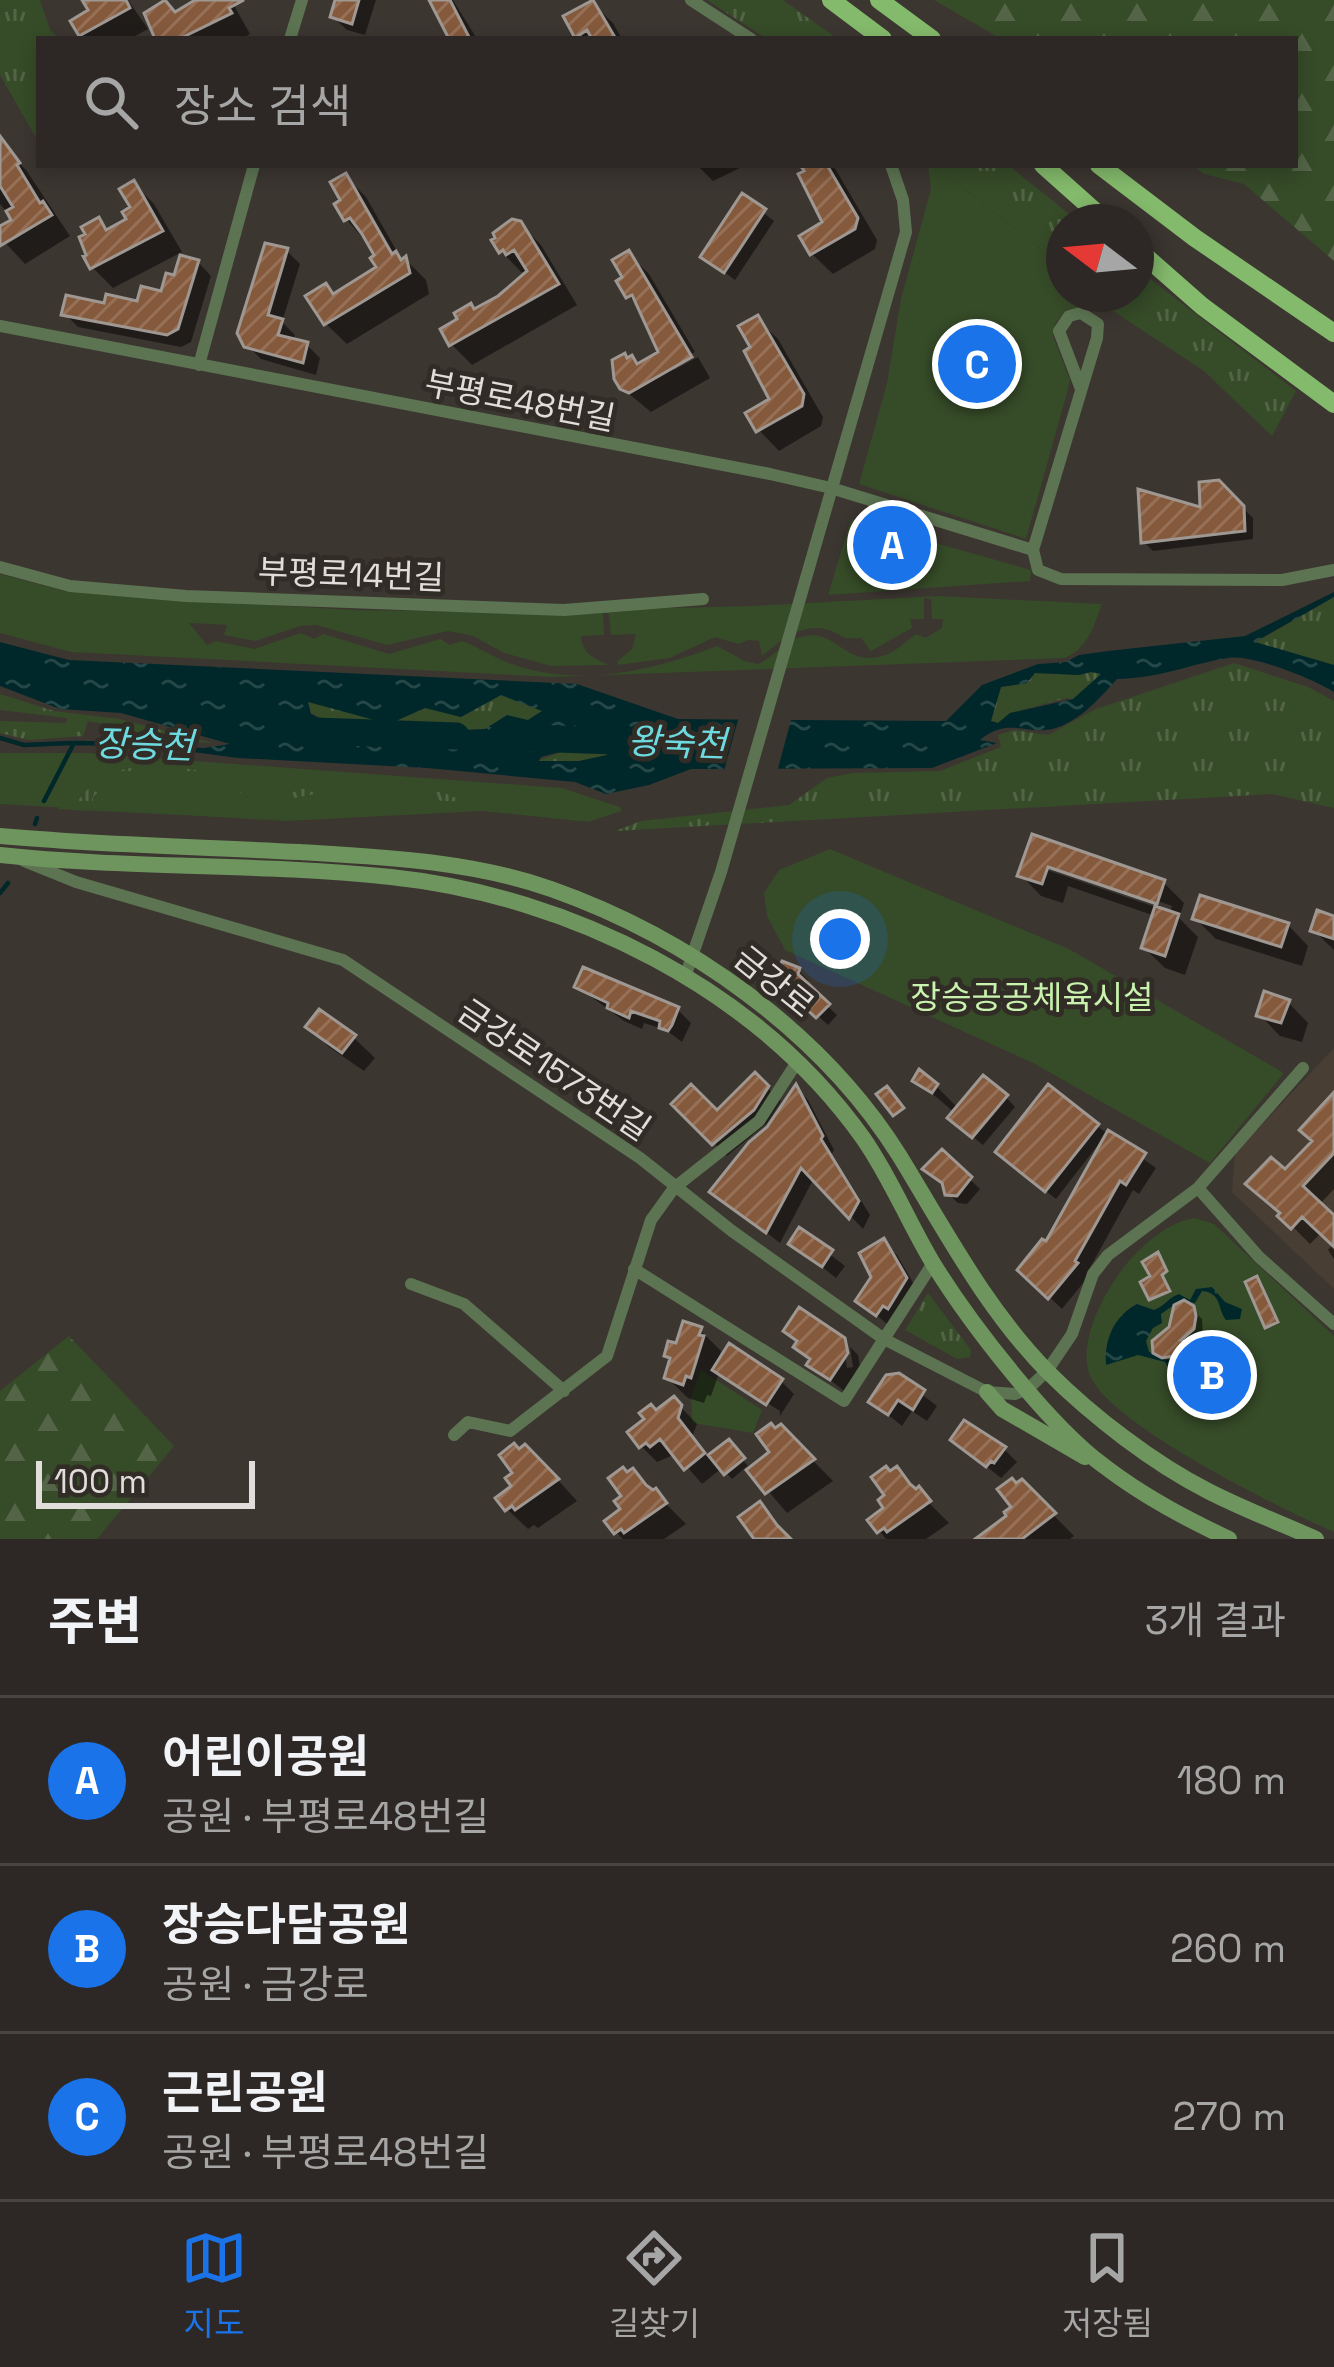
<!DOCTYPE html>
<html lang="ko">
<head>
<meta charset="utf-8">
<style>
	:root { --surface:#2d2825; --page:#35302d; --text:#f1f3f6; --muted:#a7a6a7; --line:#484442; --accent:#1a73e8 }
	body { margin:0; font-family:"Space Grotesk","Noto Sans KR",sans-serif; background:var(--page); color:var(--text) }
	.compass { position:absolute; left:1046px; top:204px; width:108px; height:108px; border-radius:50%; background:var(--surface); box-shadow:0 6px 18px #0003; rotate:286deg }
	.scale { position:absolute; left:36px; bottom:30px; width:219px; box-sizing:border-box; padding-left:12px; border:6px solid #e1ddda; border-top:0; font-size:33px; line-height:42px; white-space:nowrap; color:#e1ddda; -webkit-text-stroke:9px #322c27; paint-order:stroke }
	.you { position:absolute; left:840px; top:939px; width:42px; height:42px; margin:-30px; border:9px solid #fff; border-radius:50%; background:#1a73e8; box-shadow:0 0 0 18px #1a73e833 }
	.badge { display:grid; place-items:center; width:78px; height:78px; border-radius:50%; background:var(--accent); color:#fff; font-size:39px; font-weight:700 }
	.pin { position:absolute; translate:-50% -50%; border:6px solid #fff; box-shadow:0 3px 12px #0006 }
	.list { margin:0; padding:0; list-style:none }
	h2 { display:flex; justify-content:space-between; align-items:center; height:156px; margin:0; padding:0 48px; font-size:51px }
	h2 small { font-size:39px; font-weight:400; color:var(--muted) }
	.list li { display:grid; grid-template-columns:78px 1fr auto; gap:36px; align-items:center; box-sizing:border-box; height:168px; padding:0 48px; border-top:3px solid var(--line) }
	.list b { display:block; font-size:45px; white-space:nowrap }
	.list p { margin:0; font-size:39px; white-space:nowrap; color:var(--muted) }
	.list em { font-size:39px; font-style:normal; color:var(--muted) }
	.icon { flex:none; width:66px; height:66px; fill:none; stroke:currentColor; stroke-width:2; stroke-linecap:round; stroke-linejoin:round }
	.map { position:relative; flex:none; width:1334px; height:1539px; overflow:hidden }
	.search { position:absolute; background:var(--surface); box-shadow:0 6px 18px #0003; left:36px; right:36px; top:36px; height:132px; display:flex; align-items:center; gap:30px; box-sizing:border-box; padding:0 42px; border-radius:0px; color:var(--muted); font-size:45px }
	.sheet { height:660px; background:var(--surface) }
	nav { display:flex; justify-content:space-around; align-items:center; box-sizing:border-box; height:168px; border-top:3px solid var(--line); background:var(--surface); font-size:33px; color:var(--muted) }
	nav a { display:grid; justify-items:center; gap:6px }
	nav .on { color:var(--accent) }
	.map>svg:first-child { display:block }
	.built { fill:#493e34 }
	.grass { fill:url(#grass-tufts) }
	.forest { fill:url(#forest-firs) }
	.green { fill:#364b28; fill-rule:evenodd }
	.water { fill:url(#water-ripples); fill-rule:evenodd }
	.pier { fill:#3c3631 }
	.shadow { fill:#0007; fill-rule:evenodd }
	.lines { fill:none; stroke-linecap:round; stroke-linejoin:round }
	.stream { stroke:#00282a; stroke-width:4.5 }
	.river { stroke:#00282a; stroke-width:27 }
	.building { fill:url(#building-hatch); stroke:#9f9792; stroke-width:3 }
	.minor { stroke:#5c7452; stroke-width:12 }
	.secondary { stroke:#6f955f; stroke-width:16 }
	.trunk { stroke:#84ba6c; stroke-width:18 }
	.labels { text-anchor:middle; dominant-baseline:central; stroke-width:10; stroke-linejoin:round; paint-order:stroke }
	.street-label { font-size:33px; fill:#e1ddda; stroke:#322c27 }
	.park-label { font-size:33px; fill:#c8f2ad; stroke:#322c27 }
	.water-label { font-size:36px; font-style:italic; fill:#6cdadf; stroke:#322c27 }
</style>
</head>
<body>
<div class="map">
<svg width="1334" height="1539" viewBox="0 0 1334 1539">
	<defs>
		<pattern id="grass-tufts" width="24" height="20" patternUnits="userSpaceOnUse" patternTransform="scale(3)"><rect width="24" height="20" fill="#364b28"/><path d="M3 7l-1-3M5 7V3M7 7l1-3M15 17l-1-3M17 17v-4M19 17l1-3" fill="none" stroke="#536447"/></pattern>
		<pattern id="forest-firs" width="22" height="20" patternUnits="userSpaceOnUse" patternTransform="scale(3)"><rect width="22" height="20" fill="#364b28"/><path d="M5 1l3.5 6h-7zM16 11l3.5 6h-7z" fill="#536447"/></pattern>
		<pattern id="water-ripples" width="26" height="14" patternUnits="userSpaceOnUse" patternTransform="scale(3)"><rect width="26" height="14" fill="#00282a"/><path d="M2 4q2-2 4 0t4 0M15 11q2-2 4 0t4 0" fill="none" stroke="#254748"/></pattern>
		<pattern id="building-hatch" width="6" height="6" patternUnits="userSpaceOnUse" patternTransform="scale(3)"><rect width="6" height="6" fill="#855a3c"/><path d="M-1 1l2-2M0 6l6-6M5 7l2-2" fill="none" stroke="#967158"/></pattern>
	</defs>
	<rect width="100%" height="100%" fill="#3c3631"/>
	<path class="built" d="M1334,1048V1289L1232,1192L1235,1153Z"/>
	<path class="grass" d="M0,0H40L50,30L59,39H39V143L0,75Z
		M707,0H783L838,39H767Z
		M934,165H1008L1079,222H1064V267Z
		M1136,268L1296,391L1272,436L1204,371L1098,301L1095,294H1136Z
		M1334,597V665L1254,643Z
		M1234,663L1308,687L1334,701V808L1272,794L615,831L641,821L789,805L827,778L853,773L940,771L1001,747L998,735L1014,730L1048,735L1096,709Z
		M1091,672L1102,673L1073,700L1067,698L1010,713L998,723L991,721L1001,687L1027,683L1035,673L1079,675Z
		M0,694L54,711L119,719L213,743L130,739L120,727L88,721L83,736L29,740L0,733V721L66,723L67,718L0,710Z
		M501,695L543,711L528,721L507,716L485,729L439,731L396,741L358,737L311,713L307,700L389,724L425,708L461,717Z
		M572,727L607,733V755L579,761H537L559,753L513,746Z
		M87,754L562,789L483,810L285,820L58,809Z
		M928,1293L971,1350L970,1357L957,1359L905,1330Z"/>
	<path class="forest" d="M934,0H1334V261L1244,184L1204,174L1192,165H1295V39H1001Z
		M69,1336L174,1446L97,1539H0V1391Z"/>
	<path class="green" d="M928,165H934L1064,267V294H1095L1098,301L1092,310L1067,309L1055,324L1053,336L1070,380L1067,393L1026,539L859,484L887,383L901,299L931,189Z
		M851,519L1031,570L1030,581L828,595Z
		M0,574L64,591L94,594L353,610L503,612L754,606L938,596L1102,604C1094,626 1088,648 1065,658L552,677L71,652L0,633ZM924,598L931,599L932,619H943L942,628L925,638L916,634C906,641 897,651 885,655C844,670 836,624 798,638C783,643 773,657 758,664L745,661L717,646C651,671 574,690 504,661C490,655 476,646 462,641L450,645L440,639L389,654L324,634L314,639L301,633L254,649L216,641L207,645L189,623L227,625L224,635L255,641L300,626L316,625L387,645L448,631L473,636L504,653L551,666L608,665C596,658 582,655 581,636L604,635L603,613L609,614L611,635L636,634L632,649L617,662L618,665L670,658L715,637L738,644L749,640L759,641L762,656C781,641 799,624 825,629C845,634 837,640 861,638L871,651L912,628L910,619H924Z
		M0,753H86L562,788L620,807L622,811L588,822L483,811L285,821L0,804ZM164,765L206,772L257,790L270,783L280,793L345,780L383,777L415,781L461,800L465,809L444,812V803C400,770 330,792 279,801L271,811H281L280,820L253,818V810L264,808C222,774 137,753 93,797V811L72,810C94,773 121,766 164,765Z
		M830,849L1069,949L1284,1073L1210,1163L1033,1063L785,950L767,916L764,893L779,870Z
		M1195,1218L1214,1224L1334,1336V1532C1284,1510 1105,1423 1089,1373C1080,1347 1097,1308 1111,1286C1127,1258 1163,1222 1195,1218Z
		M701,1370L762,1410L753,1433L692,1423L691,1397Z"/>
	<path class="water" d="M1334,592V597L1255,642L1334,665V692C1313,679 1252,654 1228,658C1186,665 1162,678 1117,679C1099,699 1075,727 1046,730C1020,732 1006,719 980,740L997,743L932,768L691,769L649,785L606,794L575,782L427,768L238,758L133,744L204,748L230,744L121,713L60,709L0,686V642L69,660L577,684L678,719L946,721L982,685L1038,664L1066,662L1079,655L1108,651L1245,636ZM1091,672L1101,674L1073,699L1010,713L998,723L991,721L1001,687L1027,683L1035,673L1079,675ZM501,695L542,711L528,720L507,715L485,729L439,731L396,741L358,737L311,714L308,702L389,724L425,708L461,717ZM572,727L607,733V755L579,761H539L541,757L564,751L514,745Z
		M1212,1287L1225,1302L1242,1309L1240,1319L1226,1320C1217,1308 1222,1293 1202,1291L1195,1303C1177,1300 1176,1304 1161,1314L1162,1323L1153,1328L1146,1341L1149,1352L1166,1360L1175,1359L1196,1332L1205,1338L1180,1371L1170,1372L1165,1362L1138,1355L1106,1365C1104,1340 1114,1316 1137,1304L1154,1310C1165,1306 1169,1297 1179,1294L1190,1300L1196,1289Z"/>
	<path class="pier" d="M740,713H793L777,772L723,774Z"/>
	<path class="shadow" d="M83,0H128L148,29L130,39H86L81,34L92,11Z
		M197,0H231L250,34L242,39H155V26L167,2L178,14Z
		M338,0H376L365,35L347,30L333,17Z
		M432,0H453L477,39H452Z
		M592,3L613,23L622,39H580L577,36Z
		M6,150L26,170L70,236L25,264L0,237V230L15,221L0,204V155Z
		M697,165H746L713,181Z
		M804,165H833L877,240L875,249L833,274L812,254L826,223Z
		M346,177L366,197L403,262L406,260L426,280L429,294L347,344L326,324L335,297L380,268L379,256L346,219Z
		M134,184L154,204L182,252L113,288L93,268L98,221L109,232L130,220Z
		M743,197L774,221L735,280L704,257Z
		M520,224L541,245L577,305L472,365L451,344L476,312L529,274L521,272L501,251Z
		M287,251L300,264L282,322L295,335L293,341L307,345L320,358L316,375L261,359L247,345Z
		M628,254L649,274L695,352L674,364V370L698,357L710,378L651,412L622,388L639,366L662,353L642,310L629,296Z
		M198,262L211,276L191,342L181,347L78,327L65,314L139,305L163,294Z
		M757,319L778,339L823,417L821,426L779,451L759,430L772,400L754,348Z
		M1218,483L1253,518V539L1153,551L1144,542L1203,511Z
		M1034,838L1163,882L1184,903L1179,918L1198,937L1185,975L1165,968L1144,948L1155,916L1068,886L1063,903L1041,896L1021,875ZM1047,864L1172,906L1170,912L1047,870Z
		M1196,919L1288,925L1308,946L1302,966L1216,939Z
		M1334,919V950L1313,930Z
		M799,971L808,980L806,986L837,1015L828,1025L776,977Z
		M578,987L678,1010L691,1023L682,1042L666,1030L644,1023L642,1029L624,1021Z
		M1288,1002L1308,1023L1302,1042L1280,1036L1260,1015Z
		M319,1013L354,1038L375,1058L364,1071L329,1047L309,1027Z
		M755,1076L781,1101L767,1123L727,1156L676,1104L717,1114Z
		M916,1080L936,1086L959,1109L1006,1097L1015,1107L983,1145L961,1127L955,1113Z
		M797,1088L808,1100L834,1150L832,1154L870,1215L863,1229L814,1178L780,1243L713,1192L770,1129Z
		M1334,1097V1189L1319,1205L1334,1219V1259L1328,1250L1334,1243L1322,1232L1310,1244L1281,1215L1285,1173L1315,1141Z
		M1097,1126L1156,1168L1139,1194L1133,1190L1086,1275L1088,1277L1062,1309L1021,1270L1047,1246L1104,1143L1101,1141L1056,1199L1008,1161Z
		M942,1153L980,1189L967,1204L958,1203L947,1193Z
		M800,1231L845,1266L836,1278L792,1243Z
		M883,1241L897,1255L919,1293L891,1327L859,1301L874,1277Z
		M1192,1309L1202,1319L1203,1339L1192,1348L1198,1354L1174,1367L1156,1352Z
		M700,1330L721,1351L717,1364L781,1381L794,1394L780,1416V1411L719,1373L711,1396L707,1395L704,1403L688,1398L667,1378L678,1347Z
		M787,1331L843,1341L847,1368L853,1367L850,1347L858,1355L860,1367L844,1391L810,1364L812,1361Z
		M1220,1354L1232,1371L1222,1387L1205,1378Z
		M899,1377L937,1406L927,1421L912,1411L902,1426L872,1402Z
		M674,1400L697,1424L692,1437L709,1459L729,1443L751,1470L773,1453L776,1432L781,1428L833,1481L787,1513L747,1466L732,1479L722,1468L702,1484L676,1454L657,1462L641,1446L657,1413Z
		M954,1440L1004,1449L1017,1462L1001,1478Z
		M547,1468L577,1501L538,1528L534,1525L528,1529L507,1509Z
		M896,1470L949,1523L926,1539H886L871,1521L888,1509L891,1474Z
		M633,1471L686,1524L664,1539H623L616,1532L624,1510L628,1476Z
		M1022,1483L1074,1536L1070,1539H989L1015,1508Z"/>
	<g class="lines">
		<path class="stream" d="M0,738L24,745L71,743
			M44,801L74,743L134,744
			M35,824L37,818
			M0,893L8,883"/>
		<path class="river" d="M315,731L456,736
			M501,737L642,742"/>
	</g>
	<path class="building" d="M82,0H126L130,8L79,36L70,21L88,10Z
		M165,0L175,12L195,0H244L229,8L232,13L179,39H155L144,13Z
		M335,0H359L352,24L330,17Z
		M429,0H450L470,39H449Z
		M593,0L616,39H592L587,30L575,38L563,16Z
		M0,136L20,163L17,165L40,203L43,201L52,215L0,246V226L11,220L6,211L13,207L0,186Z
		M800,165H827L858,218L855,229L810,255L799,236L822,222L798,174L804,171Z
		M346,173L392,254L396,251L401,260L406,256L410,273L324,325L305,296L326,283L333,294L376,267L370,258L374,255L362,234L350,218L344,221L334,204L340,200L330,182Z
		M134,180L163,231L90,269L83,256L86,255L79,237L85,234L81,227L99,217L106,230L126,219L122,212L130,207L119,189Z
		M742,193L766,209L724,273L700,257Z
		M512,219L521,221L559,284L449,346L440,329L457,319L454,313L471,303L474,309L498,296L527,271L514,250L506,255L503,250L499,253L491,240L495,238L493,233Z
		M265,243L288,248L268,315L283,319L278,335L308,342L303,363L244,347L237,333Z
		M629,250L692,357L629,393L620,389L614,379L612,360L625,353L627,358L632,355L637,364L658,352L632,295L626,298L616,281L622,277L612,260Z
		M180,255L199,260L178,329L167,335L61,315L66,295L104,303L106,294L137,301L141,286L161,291L166,273L174,275Z
		M758,315L804,394L802,406L756,432L745,413L769,399L744,351L750,347L738,326Z
		M1219,480L1244,506L1245,531L1141,543L1138,489L1200,507L1199,482Z
		M1032,834L1165,880L1157,904L1048,867L1042,884L1017,876Z
		M1200,895L1289,923L1281,947L1192,919Z
		M1155,906L1179,914L1165,956L1141,948Z
		M1317,910L1334,916V939L1310,931Z
		M782,961L800,968L798,974L830,1004L816,1018L773,977Z
		M583,967L679,1007L672,1025L668,1031L659,1028L660,1021L631,1011L629,1018L607,1008L608,1003L574,987Z
		M1264,991L1290,1000L1281,1023L1256,1016Z
		M319,1009L356,1035L342,1053L305,1027Z
		M919,1069L938,1084L932,1093L912,1081Z
		M755,1072L769,1086L754,1110L712,1145L671,1104L691,1084L717,1110Z
		M983,1075L1008,1095L972,1138L947,1118Z
		M796,1084L823,1136L821,1139L859,1201L849,1219L801,1168L766,1233L709,1192L749,1142L767,1127Z
		M1048,1084L1099,1124L1045,1192L995,1152Z
		M887,1086L904,1108L893,1116L876,1094Z
		M1334,1092V1153L1303,1186L1334,1215V1247L1302,1217L1291,1229L1277,1216L1280,1213L1245,1184L1271,1157L1285,1169L1312,1141L1299,1130Z
		M1108,1130L1146,1153L1126,1185L1120,1181L1075,1261L1078,1263L1048,1299L1017,1270L1042,1239L1046,1241Z
		M942,1149L972,1177L957,1196L945,1195L942,1183L922,1169Z
		M799,1227L833,1250L822,1267L788,1244Z
		M884,1238L907,1278L888,1309L883,1306L876,1316L855,1301L871,1277L859,1253Z
		M1158,1252L1167,1271L1162,1275L1170,1291L1149,1300L1140,1282L1150,1276L1142,1262Z
		M1257,1276L1278,1322L1265,1328L1245,1282Z
		M1184,1300L1194,1306L1196,1316L1194,1329L1181,1340L1192,1343L1174,1356L1162,1358L1153,1353L1152,1341L1169,1327L1174,1305Z
		M799,1307L845,1338L848,1353L830,1380L806,1365L810,1359L793,1347L797,1341L783,1331Z
		M683,1321L702,1327L699,1335L704,1336L691,1378L686,1376L683,1385L664,1378L670,1358L664,1356L668,1341L676,1343Z
		M729,1343L783,1379L766,1405L712,1370Z
		M1215,1351H1221L1228,1364L1216,1383L1202,1379L1199,1369L1201,1362Z
		M899,1373L925,1390L913,1410L898,1400L888,1415L868,1402L886,1375Z
		M674,1396L682,1405L678,1418L705,1453L684,1470L660,1439L650,1447L646,1443L639,1448L627,1432L644,1419L639,1413L651,1404L656,1410Z
		M964,1420L1006,1447L994,1463L991,1461L986,1467L950,1440Z
		M771,1423L775,1428L781,1424L815,1459L765,1494L746,1470L769,1452L756,1434Z
		M729,1439L745,1458L724,1475L708,1455Z
		M514,1443L519,1449L525,1444L559,1479L515,1510L512,1506L505,1511L495,1498L511,1486L505,1478L512,1473L499,1455Z
		M886,1466L890,1471L897,1466L910,1484L916,1489L919,1486L931,1501L887,1532L884,1528L877,1533L867,1520L883,1508L878,1500L884,1495L871,1477Z
		M623,1467L627,1472L633,1468L646,1485L653,1490L656,1488L667,1503L624,1533L621,1529L614,1534L604,1521L620,1509L614,1501L621,1496L608,1478Z
		M1012,1478L1016,1483L1022,1479L1056,1513L1022,1539H975L1006,1516L1004,1512L1011,1507L997,1489Z
		M760,1501L777,1525L791,1539H754L738,1517Z"/>
	<g class="lines">
		<path class="minor" d="M691,0L751,39
			M290,39L302,0
			M0,326L770,474L831,488L1033,550L1097,338L1098,324L1081,313L1069,316L1059,331L1081,389
			M199,365L254,165
			M1033,550L1038,570L1061,579L1282,580L1334,570
			M0,567L70,586L186,596L564,610L703,599
			M24,861L76,882L343,960L640,1158L732,1231L884,1339L987,1392L1015,1394L1029,1388L1047,1371L1072,1334L1093,1274L1108,1255L1198,1188L1259,1257L1334,1324
			M685,977L721,872L906,232L903,200L891,165
			M1198,1188L1303,1068
			M634,1269L844,1401L933,1263
			M411,1284L464,1304L564,1391
			M454,1435L468,1422L510,1431L607,1356L651,1220L674,1188L759,1121L797,1062"/>
		<path class="secondary" d="M0,836C99,845 200,847 300,852C383,857 471,861 551,889C687,937 821,1031 899,1155C945,1230 986,1309 1048,1372C1092,1416 1153,1463 1208,1491C1243,1509 1280,1523 1316,1539
			M0,855C130,869 261,863 391,877C570,896 757,989 863,1138C891,1178 909,1224 934,1265C970,1323 1049,1426 1104,1466C1143,1496 1185,1518 1229,1539
			M987,1392L1002,1409L1085,1457"/>
		<path class="trunk" d="M831,0L883,39
			M879,0L932,39
			M1043,165L1107,222
			M1099,165L1195,238L1334,333
			M1136,248L1202,306L1334,404"/>
	</g>
	<g class="labels">
		<g class="street-label">
			<text transform="translate(520 401) rotate(11)">부평로48번길</text>
			<text transform="translate(351 575) rotate(2)">부평로14번길</text>
			<text transform="translate(774 982) rotate(39)">금강로</text>
			<text transform="translate(554 1070) rotate(34)">금강로1573번길</text>
		</g>
		<g class="park-label">
			<text x="1032" y="998">장승공공체육시설</text>
		</g>
		<g class="water-label">
			<text transform="translate(677 743) rotate(2)">왕숙천</text>
			<text transform="translate(144 745) rotate(2)">장승천</text>
		</g>
	</g>
</svg>
<svg class="compass" viewBox="-18 -18 36 36"><path d="M0-13l5 13h-10z" fill="#e53935"/><path d="M0 13l5-13h-10z" fill="#a7a6a7"/></svg>
<div class="scale">100 m</div>
<div class="you"></div>
<div class="pin badge" style="left:892px;top:545px">A</div>
<div class="pin badge" style="left:1212px;top:1375px">B</div>
<div class="pin badge" style="left:977px;top:364px">C</div>
<div class="search"><svg class="icon" aria-label="search" viewBox="0 0 24 24"><circle cx="10" cy="10" r="6"/><path d="M15 15l6 6"/></svg>장소 검색</div>
</div>
<section class="sheet">
<h2>주변<small>3개 결과</small></h2>
<ul class="list">
<li><span class="badge">A</span><div><b>어린이공원</b><p>공원 · 부평로48번길</p></div><em>180 m</em></li>
<li><span class="badge">B</span><div><b>장승다담공원</b><p>공원 · 금강로</p></div><em>260 m</em></li>
<li><span class="badge">C</span><div><b>근린공원</b><p>공원 · 부평로48번길</p></div><em>270 m</em></li>
</ul>
</section>
<nav>
<a class="on"><svg class="icon" aria-label="map" viewBox="0 0 24 24"><path d="M3 6l6-2 6 2 6-2v14l-6 2-6-2-6 2zM9 4v14M15 6v14"/></svg>지도</a>
<a><svg class="icon" aria-label="directions" viewBox="0 0 24 24"><path d="M12 3l9 9-9 9-9-9zM9 14v-3h6M13 9l2 2-2 2"/></svg>길찾기</a>
<a><svg class="icon" aria-label="saved" viewBox="0 0 24 24"><path d="M7 4h10v16l-5-4-5 4z"/></svg>저장됨</a>
</nav>
</body>
</html>
